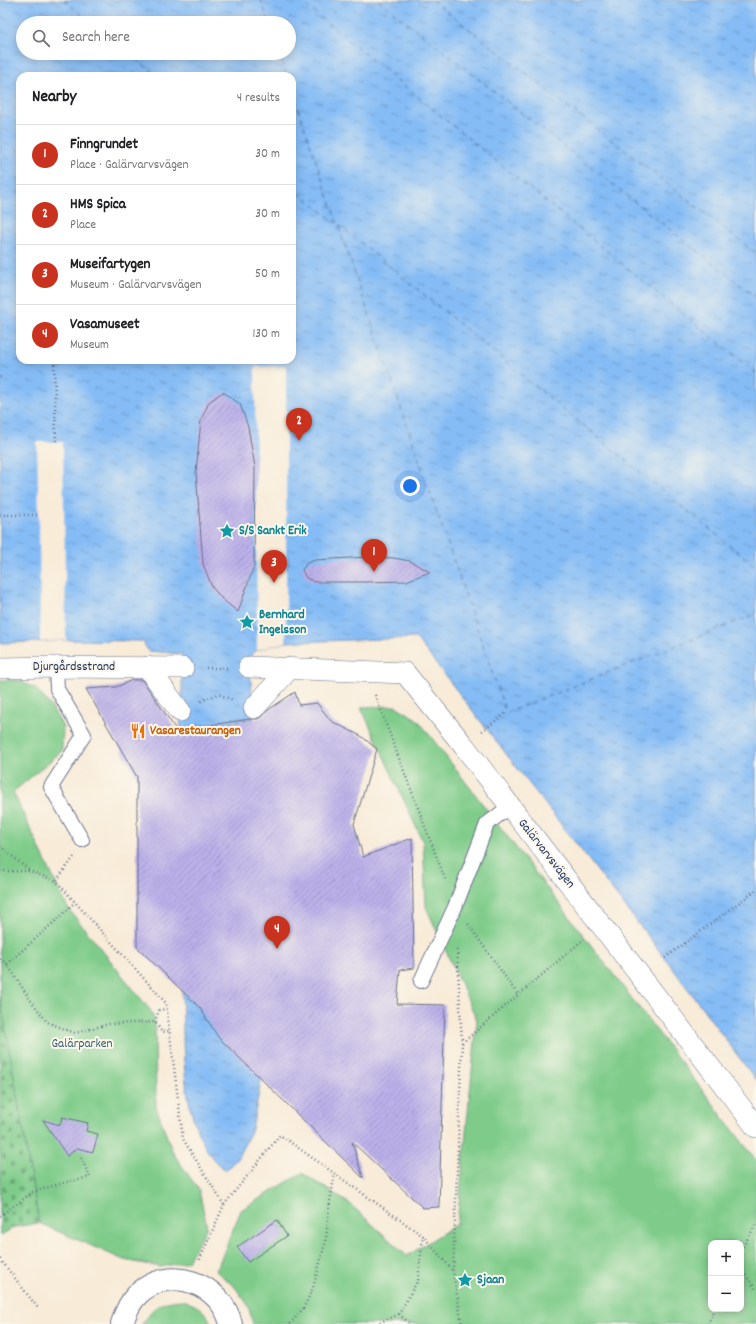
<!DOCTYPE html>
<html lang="en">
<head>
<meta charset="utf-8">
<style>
	:root { --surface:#fff; --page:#f2f2f2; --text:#202124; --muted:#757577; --line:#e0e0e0; --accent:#c8321e }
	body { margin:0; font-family:Dekko,sans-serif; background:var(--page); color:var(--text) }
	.controls { position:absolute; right:12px; bottom:12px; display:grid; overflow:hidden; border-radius:8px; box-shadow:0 2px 10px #0003 }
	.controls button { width:36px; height:36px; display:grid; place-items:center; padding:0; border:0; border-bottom:1px solid var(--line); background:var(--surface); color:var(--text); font:20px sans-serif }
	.you { position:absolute; left:410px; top:486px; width:14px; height:14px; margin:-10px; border:3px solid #fff; border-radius:50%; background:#1a73e8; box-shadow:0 0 0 6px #1a73e833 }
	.badge { display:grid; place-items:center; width:26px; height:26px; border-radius:50%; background:var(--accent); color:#fff; font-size:13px; font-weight:700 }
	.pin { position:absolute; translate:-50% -33px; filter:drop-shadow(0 1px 2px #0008) }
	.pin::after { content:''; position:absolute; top:21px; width:14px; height:12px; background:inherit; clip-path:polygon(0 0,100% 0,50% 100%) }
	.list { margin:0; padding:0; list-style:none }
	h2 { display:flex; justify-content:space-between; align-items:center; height:52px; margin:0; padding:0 16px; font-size:17px }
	h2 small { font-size:13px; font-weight:400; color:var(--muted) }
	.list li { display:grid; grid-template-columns:26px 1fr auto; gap:12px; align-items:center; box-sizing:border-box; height:60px; padding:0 16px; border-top:1px solid var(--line) }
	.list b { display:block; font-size:15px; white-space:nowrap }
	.list p { margin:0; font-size:13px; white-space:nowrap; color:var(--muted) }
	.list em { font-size:13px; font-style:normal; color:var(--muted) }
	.icon { flex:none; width:22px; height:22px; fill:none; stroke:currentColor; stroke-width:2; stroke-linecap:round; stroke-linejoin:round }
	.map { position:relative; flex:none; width:756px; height:1324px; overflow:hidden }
	.search { position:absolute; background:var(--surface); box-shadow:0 2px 10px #0003; left:16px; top:16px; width:280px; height:44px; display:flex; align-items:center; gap:10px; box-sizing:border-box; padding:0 14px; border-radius:22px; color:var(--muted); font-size:15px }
	.panel { position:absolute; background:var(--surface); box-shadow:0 2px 10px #0003; left:16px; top:72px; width:280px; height:292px; border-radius:12px }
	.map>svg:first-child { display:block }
	.cemetery { fill:url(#cemetery-stones); stroke:#4d7e74 }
	.green { fill:#7fcc8a; stroke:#4d7e74; fill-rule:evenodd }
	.water { fill:url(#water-ripples); stroke:#5076aa; fill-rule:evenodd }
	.pier { fill:#f8ebd8 }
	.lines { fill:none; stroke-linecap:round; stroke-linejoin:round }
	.ferry { stroke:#3b598b; stroke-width:1; stroke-dasharray:5 4; stroke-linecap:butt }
	.building { fill:url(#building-hatch) }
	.service-casing { stroke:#687189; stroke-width:16 }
	.pedestrian-casing { stroke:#687189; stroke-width:22 }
	.minor-casing { stroke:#687189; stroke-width:24 }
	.path { stroke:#687189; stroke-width:2.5; stroke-dasharray:1 3; stroke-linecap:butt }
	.service { stroke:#fff; stroke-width:14 }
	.pedestrian { stroke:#fff; stroke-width:21 }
	.minor { stroke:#fff; stroke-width:22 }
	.labels { text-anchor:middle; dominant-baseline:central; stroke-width:4; stroke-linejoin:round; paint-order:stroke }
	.culture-label { font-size:13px; font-weight:bold; fill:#0d838f; stroke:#fbf7ec; text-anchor:start }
	.street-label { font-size:13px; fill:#1b2f5e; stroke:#fbf7ec }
	.food-label { font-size:13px; font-weight:bold; fill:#c56008; stroke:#fbf7ec; text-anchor:start }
	.park-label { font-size:13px; fill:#395e6b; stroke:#fbf7ec }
</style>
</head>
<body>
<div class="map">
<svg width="756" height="1324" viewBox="0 0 756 1324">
	<defs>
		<pattern id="cemetery-stones" width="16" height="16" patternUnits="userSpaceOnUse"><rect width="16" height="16" fill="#7fcc8a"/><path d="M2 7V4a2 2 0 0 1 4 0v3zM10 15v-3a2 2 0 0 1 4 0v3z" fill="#67a674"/></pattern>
		<pattern id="water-ripples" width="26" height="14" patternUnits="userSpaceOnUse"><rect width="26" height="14" fill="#85bcf5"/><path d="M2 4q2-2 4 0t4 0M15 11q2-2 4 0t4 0" fill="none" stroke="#6c99ca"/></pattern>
		<pattern id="building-hatch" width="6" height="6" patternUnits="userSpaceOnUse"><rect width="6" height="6" fill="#bcb1ea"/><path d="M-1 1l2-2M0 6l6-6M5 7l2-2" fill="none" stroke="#9890c1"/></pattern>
	</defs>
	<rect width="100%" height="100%" fill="#fbf7ec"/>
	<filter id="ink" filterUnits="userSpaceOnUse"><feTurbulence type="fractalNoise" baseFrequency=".025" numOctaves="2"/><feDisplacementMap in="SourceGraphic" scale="8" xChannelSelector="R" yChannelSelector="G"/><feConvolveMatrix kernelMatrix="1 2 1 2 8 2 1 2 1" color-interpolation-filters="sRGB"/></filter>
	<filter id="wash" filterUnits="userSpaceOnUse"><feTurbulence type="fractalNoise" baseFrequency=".012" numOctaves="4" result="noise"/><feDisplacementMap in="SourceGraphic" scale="16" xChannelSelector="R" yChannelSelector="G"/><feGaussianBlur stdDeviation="0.9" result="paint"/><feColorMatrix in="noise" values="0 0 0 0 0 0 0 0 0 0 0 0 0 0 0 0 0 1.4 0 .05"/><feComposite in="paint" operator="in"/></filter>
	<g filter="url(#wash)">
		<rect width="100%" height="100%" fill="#f8ebd8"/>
		<path class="cemetery" d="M0,996L39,1223L14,1227L0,1236Z"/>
		<path class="green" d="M0,680H17L35,688L50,705L63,727L62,751L13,792L67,907L151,1011L155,1022L156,1107L173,1153L199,1190L207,1227L188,1261L161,1267L124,1260L39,1223L0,996Z
			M396,706L418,720L756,1160V1324H253L248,1305L235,1287L216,1271L241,1210L302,1173L350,1204L407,1256L457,1224L477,1020L426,907L423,842L361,707ZM711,1243H741V1309H711Z
			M182,1300C195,1304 207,1310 211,1324H142C153,1306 161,1301 182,1300Z"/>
		<path class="water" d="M0,0H756V1080L665,958L416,638L286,642L257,650L249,658L254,718L180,729L182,706V654L148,651L143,641L66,640L40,642L0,643ZM23,23H289V53H23ZM20,76H292V360H20Z
			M182,985H261V1080L252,1129L237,1159L226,1170C222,1167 217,1164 214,1160C178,1115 184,1040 182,985Z"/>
		<path class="pier" d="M286,366V642L257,650L255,367Z
			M37,442H63L66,640L40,642L39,515Z"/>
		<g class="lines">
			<path class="ferry" d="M64,0L92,23
				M261,0L269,23
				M299,0L756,373
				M378,0L756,297
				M432,0L756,253
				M129,53L157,76
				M279,53L287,76
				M292,91L506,713L756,614
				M292,187L336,223
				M339,225L756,567"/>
		</g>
		<g id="blocks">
			<path class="building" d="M223,392L240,404L248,427L255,467L254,566L238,612L222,599L212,587L203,564L196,472L201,420L209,402Z
				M368,557L394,558L410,561L430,572L406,581L366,582H315L306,578L302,570L307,563L315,560Z
				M132,680H142L157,701L176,730L250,719H257L263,716L268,710L295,692L299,705L317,703L331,721L361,736L377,749L354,824L363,857L412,838L414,968L400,970L397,1004L445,1005L439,1207L423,1208L352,1142L363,1178L218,1037L200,1008L137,947V777L86,689L116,687Z
				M62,1117L88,1123L86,1131L98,1134L93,1152L77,1148L67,1156L43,1120L60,1125Z
				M277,1220L287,1236L248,1262L237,1247Z"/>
		</g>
	</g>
	<g filter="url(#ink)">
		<use href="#blocks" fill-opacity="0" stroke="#687189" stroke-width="1"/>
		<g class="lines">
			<defs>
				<path id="service" d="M56,667L57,689L84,735L51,787L82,840
					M421,981L455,907L487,824L509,807"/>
				<path id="pedestrian" d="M147,667L180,711
					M249,667L405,673L464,746L756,1127
					M0,668L56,667L183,668
					M254,708L290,668"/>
				<path id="minor" d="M122,1324C125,1313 129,1303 138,1294C170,1264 221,1283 231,1324"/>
			</defs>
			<use href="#service" class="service-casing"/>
			<use href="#pedestrian" class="pedestrian-casing"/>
			<use href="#minor" class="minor-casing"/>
			<path class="path" d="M54,360L56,442
				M0,377H1
				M0,515H39
				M206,668H227
				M375,695L445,879
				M201,701L218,694L233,700
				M482,731L506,713
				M0,846L30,871
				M74,857L56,881L166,1003L183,1139L224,1205L199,1261
				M0,871H30L56,881
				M468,924L518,995
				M457,950L462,1043L453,1272L462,1324
				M665,958L756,890
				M0,959L7,964L29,998L47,1022L75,1033L109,1024L155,1022L162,1032L170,1031
				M7,964L61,916L75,902
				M155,1022L159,1010L167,1009
				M462,1043L584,939
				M224,1205L280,1135L423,1236L453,1271
				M0,1216L33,1192L66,1182L90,1177L81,1158
				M741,1250L756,1224
				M0,1259L38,1308
				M741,1268L756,1290
				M399,1314L410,1324
				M290,1324L303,1309L313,1288L326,1240L329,1207L335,1173
				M376,1324L399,1314L418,1280L423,1236
				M708,1324L714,1309"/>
			<use href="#service" class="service"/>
			<use href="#pedestrian" class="pedestrian"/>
			<use href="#minor" class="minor"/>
		</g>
	</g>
	<defs>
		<symbol id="sight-bare" viewBox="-9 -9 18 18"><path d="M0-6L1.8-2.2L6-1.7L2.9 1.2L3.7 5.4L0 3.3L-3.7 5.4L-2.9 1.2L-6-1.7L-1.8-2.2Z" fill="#0f9aa8" stroke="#fbf7ec" stroke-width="2.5" paint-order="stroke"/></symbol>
		<symbol id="restaurant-bare" viewBox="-9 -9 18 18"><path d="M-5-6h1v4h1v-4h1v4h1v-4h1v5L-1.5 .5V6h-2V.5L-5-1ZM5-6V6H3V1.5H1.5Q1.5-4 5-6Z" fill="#e8710a" stroke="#fbf7ec" stroke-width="2.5" paint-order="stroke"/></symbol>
	</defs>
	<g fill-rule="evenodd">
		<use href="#sight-bare" x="216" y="520" width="22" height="22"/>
		<use href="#sight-bare" x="236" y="611" width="22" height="22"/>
		<use href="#restaurant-bare" x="127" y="720" width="22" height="22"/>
		<use href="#sight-bare" x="454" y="1269" width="22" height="22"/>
	</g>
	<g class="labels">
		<g class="culture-label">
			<text x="239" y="531">S/S Sankt Erik</text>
			<text x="259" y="615">Bernhard<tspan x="259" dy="15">Ingelsson</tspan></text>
			<text x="477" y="1280">Sjaan</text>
		</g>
		<g class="street-label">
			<text x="74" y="667">Djurgårdsstrand</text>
			<text transform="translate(546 854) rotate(52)">Galärvarvsvägen</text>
		</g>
		<g class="food-label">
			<text x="150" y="731">Vasarestaurangen</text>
		</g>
		<g class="park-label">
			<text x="82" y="1044">Galärparken</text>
		</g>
	</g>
</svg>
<div class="controls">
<button>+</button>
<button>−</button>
</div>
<div class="you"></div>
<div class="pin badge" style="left:374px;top:572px">1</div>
<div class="pin badge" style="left:299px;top:441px">2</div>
<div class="pin badge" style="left:274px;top:583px">3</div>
<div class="pin badge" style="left:277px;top:949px">4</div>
<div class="search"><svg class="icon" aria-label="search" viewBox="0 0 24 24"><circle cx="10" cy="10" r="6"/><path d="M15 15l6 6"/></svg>Search here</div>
<section class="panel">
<h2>Nearby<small>4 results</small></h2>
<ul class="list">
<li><span class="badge">1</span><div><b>Finngrundet</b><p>Place · Galärvarvsvägen</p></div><em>30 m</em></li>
<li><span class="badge">2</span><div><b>HMS Spica</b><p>Place</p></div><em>30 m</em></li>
<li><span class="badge">3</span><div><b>Museifartygen</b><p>Museum · Galärvarvsvägen</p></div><em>50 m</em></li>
<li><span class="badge">4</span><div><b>Vasamuseet</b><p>Museum</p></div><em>130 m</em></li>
</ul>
</section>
</div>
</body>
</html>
